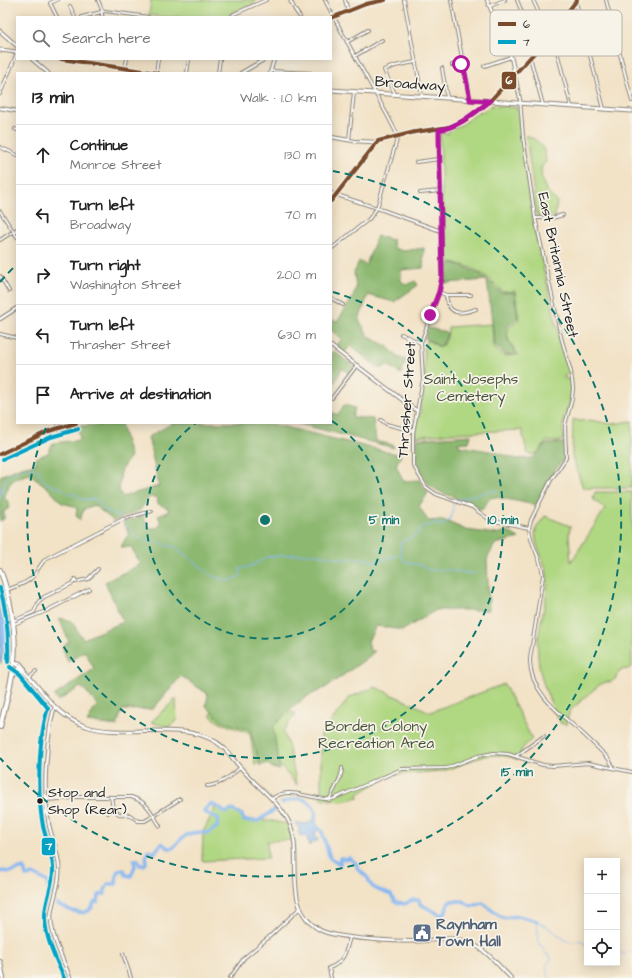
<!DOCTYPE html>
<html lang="en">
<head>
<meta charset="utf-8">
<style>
	:root { --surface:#fff; --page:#f2f2f2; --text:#222; --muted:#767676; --line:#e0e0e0 }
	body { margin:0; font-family:"Architects Daughter",sans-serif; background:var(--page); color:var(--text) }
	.controls { position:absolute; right:12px; bottom:12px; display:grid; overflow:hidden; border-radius:0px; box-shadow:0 2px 10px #0003 }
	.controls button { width:36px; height:36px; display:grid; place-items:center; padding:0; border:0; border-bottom:1px solid var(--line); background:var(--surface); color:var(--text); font:20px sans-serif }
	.stop { position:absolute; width:12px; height:12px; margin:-9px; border:3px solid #b5179e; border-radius:50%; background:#fff }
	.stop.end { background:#b5179e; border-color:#fff; box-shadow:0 1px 4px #0008 }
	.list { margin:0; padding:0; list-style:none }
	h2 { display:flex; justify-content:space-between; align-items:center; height:52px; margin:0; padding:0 16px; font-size:17px }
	h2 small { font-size:13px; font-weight:400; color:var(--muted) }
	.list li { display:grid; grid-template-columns:26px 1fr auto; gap:12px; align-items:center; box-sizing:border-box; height:60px; padding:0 16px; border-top:1px solid var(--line) }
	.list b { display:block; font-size:15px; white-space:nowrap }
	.list p { margin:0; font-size:13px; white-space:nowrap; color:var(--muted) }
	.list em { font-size:13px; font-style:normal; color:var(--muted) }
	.icon { flex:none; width:22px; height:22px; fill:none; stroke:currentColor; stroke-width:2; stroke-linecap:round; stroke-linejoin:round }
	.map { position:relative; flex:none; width:632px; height:978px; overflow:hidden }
	.search { position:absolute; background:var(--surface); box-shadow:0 2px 10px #0003; left:16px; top:16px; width:316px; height:44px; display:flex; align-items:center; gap:10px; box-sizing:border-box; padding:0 14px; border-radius:0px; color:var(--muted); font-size:15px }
	.panel { position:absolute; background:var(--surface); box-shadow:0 2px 10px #0003; left:16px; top:72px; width:316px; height:352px; border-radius:0px }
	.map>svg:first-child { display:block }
	.green { fill:#b0d782; stroke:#667a4f }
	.forest { fill:#8cb870; stroke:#546a46 }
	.water { fill:#85b7f2; stroke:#506a87 }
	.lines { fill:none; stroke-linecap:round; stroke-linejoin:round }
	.stream { stroke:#85b7f2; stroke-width:1 }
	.river { stroke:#85b7f2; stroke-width:3.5 }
	.street-casing { stroke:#877f71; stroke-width:4 }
	.secondary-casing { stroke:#877f71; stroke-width:4.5 }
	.primary-casing { stroke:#877f71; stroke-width:5 }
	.highway-casing { stroke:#877f71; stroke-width:6 }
	.street { stroke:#fff; stroke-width:2 }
	.secondary { stroke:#fff; stroke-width:2.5 }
	.primary { stroke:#fff; stroke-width:3 }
	.highway { stroke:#fff; stroke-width:4 }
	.bus-1-casing { stroke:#f7f3e8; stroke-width:7 }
	.bus-2-casing { stroke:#f7f3e8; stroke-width:7 }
	.bus-1 { stroke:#7a4b2a; stroke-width:4 }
	.bus-2 { stroke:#01a2c5; stroke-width:4 }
	.route { stroke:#b5179e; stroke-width:5 }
	.ring { fill:none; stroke:#0f766e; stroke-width:2; stroke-dasharray:7 5 }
	.bus-dot { fill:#1c1c1c; stroke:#f7f3e8; stroke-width:1.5 }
	.labels { text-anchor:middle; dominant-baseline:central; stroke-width:3.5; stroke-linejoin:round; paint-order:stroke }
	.bus-label { font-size:14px; fill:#1c1c1c; stroke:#f7f3e8; text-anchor:start }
	.street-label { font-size:15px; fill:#1c1c1c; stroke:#f7f3e8 }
	.park-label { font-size:15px; fill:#48543b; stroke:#f7f3e8 }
	.service-label { font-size:15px; font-weight:bold; fill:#4e5e75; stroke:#f7f3e8; text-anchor:start }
	.key { fill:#f7f3e8; stroke:#b5b2ab; stroke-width:1 }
	.key-label { font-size:11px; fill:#1c1c1c }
	.centre { fill:#0f766e; stroke:#f7f3e8; stroke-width:2 }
	.ring-label { font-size:12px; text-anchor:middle; font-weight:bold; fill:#0f766e; stroke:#f7f3e8; stroke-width:3.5; stroke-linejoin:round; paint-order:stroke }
	.line-badge { stroke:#f7f3e8; stroke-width:1.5 }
	.badge-label { font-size:11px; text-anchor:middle; font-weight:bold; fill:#fff }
</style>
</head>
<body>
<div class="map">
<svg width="632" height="978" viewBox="0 0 632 978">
	<rect width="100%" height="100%" fill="#f7f3e8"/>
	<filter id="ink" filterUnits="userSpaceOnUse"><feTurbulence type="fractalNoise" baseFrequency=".025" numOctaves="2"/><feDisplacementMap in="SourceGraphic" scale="8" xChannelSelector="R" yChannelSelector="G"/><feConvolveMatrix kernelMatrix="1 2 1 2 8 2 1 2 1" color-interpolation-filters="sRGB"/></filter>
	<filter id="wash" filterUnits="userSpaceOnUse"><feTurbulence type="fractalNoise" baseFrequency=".012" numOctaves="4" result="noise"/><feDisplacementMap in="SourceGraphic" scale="16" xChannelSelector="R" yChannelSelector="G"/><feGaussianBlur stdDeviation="0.9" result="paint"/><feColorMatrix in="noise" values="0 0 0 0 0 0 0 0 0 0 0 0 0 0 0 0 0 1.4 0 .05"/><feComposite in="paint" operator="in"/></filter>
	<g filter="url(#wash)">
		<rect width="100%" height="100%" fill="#f2e2c6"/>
		<path class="green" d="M151,0H256L255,3L231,13L228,17H161L149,15Z
			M492,105L498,106L499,107L503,106L517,108L535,233L562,348L570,373L564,376V378L571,380C573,398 568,405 564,420C562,426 563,433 564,439L558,442L547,441L536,454L531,455L527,453L522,430L452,433L415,437C415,428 417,419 421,412L420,408L425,380L424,347L427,340L439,347C447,344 448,335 448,327L492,324L493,347L504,356L519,355C514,349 503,336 509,328C512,324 517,323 519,319L515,291L503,292L490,279L472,268L453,262L447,266L444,265L440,135L444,132L448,134L449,130L463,124L480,111L482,112Z
			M526,135C541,142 544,145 546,162L542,166C539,179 546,194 557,201L555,217L537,216Z
			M573,419L579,421L589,420L612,424L632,421V488H583L572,456Z
			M595,492H632V666L628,669L620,670L616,678L611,682H606L599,685L572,709L570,710L566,725L563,723L561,724C548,698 536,673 538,643C539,620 549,599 547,576C546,560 532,545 536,529C538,524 542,520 545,516L570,526L569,537L571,562L605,509L593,499Z
			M504,684L532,739L522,749L518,760L511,757L499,755H489L477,758L444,771L390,775L358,794L359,797L343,801L321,799V734L350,697L375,687L430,712Z
			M214,692L282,713H296L283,731L288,745L297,785L271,755L255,765L250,733L220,723L211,716Z
			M176,699L177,721L168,727L151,722Z
			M216,806L218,807L224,812C235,809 231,808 243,814L244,819C251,822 256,819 262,820C271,820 280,823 288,824L292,840L267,841L268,858L202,861L203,832Z"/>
		<path class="forest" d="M377,236L393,240L394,248L403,251L424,248L423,268L401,270V281L407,285L415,281L418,285L394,302L368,295L359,320L369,337L388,347L399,358L406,360L401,374L388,365L380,369L351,346L344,353L335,346L342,339L331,330V319L337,322L353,297L356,288L354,273L359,261L366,265Z
			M453,263C475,270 486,276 502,293L514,292L518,318L507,327L508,341L517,354L506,355L495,346L487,280L445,283V267L447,268Z
			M428,328L446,332L447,335L442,345L439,346L425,338Z
			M333,351L354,366L348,373L342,368L331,390V353Z
			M344,405L355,408L352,417L373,419L376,441L393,445L394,448L296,423H331V412L338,415Z
			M173,423H268L401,455L396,465L403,481L419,480L428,493L419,506L428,521L443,520L466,530L496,534L507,531L519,538L495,544L487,559L489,610H436L403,630L376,626L368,641L370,651H375L366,659L325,688L306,697L292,708L273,727L280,770L272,768L267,763L260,766L250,730L221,721L206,706L208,694L181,676L153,709L122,710L117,726L87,722L97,705L85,690L80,687L58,701L54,696L94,669L85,651L68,662L62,646L69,642L59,618L71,621L83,639L123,622L105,582L141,564L131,547H121L129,533L123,522L143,516L148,528H157L161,524L158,515L168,512V508L158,504L157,497H149L140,510L114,521L94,505L84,509L80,520L76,516L77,509L74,506L62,503L48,488L30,474L25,475L19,478H16L9,485L4,498L10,503L8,509L4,511V519L0,521V476L21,467L36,464V458L48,453L53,443L80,440L78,426L121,424L130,456L121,470L119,490L122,497L159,486L148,437Z
			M471,435L469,442L458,443L459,446L495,452L517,459L533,458L546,444L562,443L564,442L565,451L563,460L554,471L536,505L496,497L490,498L482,510C471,503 460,500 448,495C419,485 415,467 416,439Z"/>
		<path class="water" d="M0,587L5,601L10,628L3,658L0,664Z
			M314,819H316V824L319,829L315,833V836L318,839L317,841L312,843L309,846L307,836L299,835V828L295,823L307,824Z"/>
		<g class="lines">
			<path class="stream" d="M68,493L77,495L78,498H82L83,500L95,499L106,511L120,517
				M0,498C5,476 9,472 31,467L38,470C45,487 50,483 64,490
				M456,499H460L490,491H497
				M125,522C128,530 136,539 145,541C153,543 160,540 167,546H174L214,577L230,581L241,575L240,569L254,565L266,557L298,554H316L343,559L362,558L378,562L387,558L401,555L404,561L423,566L428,570H448L475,574
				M401,554L400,543L417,534L423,526H429L436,522L439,526C451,521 454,516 453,503
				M537,921L539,945L542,946L545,953L550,956L551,959L546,966L549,978
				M537,921C544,925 551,929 556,933C568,942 567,944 582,940L587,946
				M617,949L624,955L629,950L632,951"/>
			<path class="river" d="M282,803C297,797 309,795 316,813L314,823L322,832L330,858L340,864V858L346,859L349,858L358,865L357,868L368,878C370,890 381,890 391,895L395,902L405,904L412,900H419L420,904L441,915L445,913L448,904L451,901H463L471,906L483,903L502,918L518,916L537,921
				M0,873L1,871L10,872L24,868L26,876L35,875L48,882V889L52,895
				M57,904C68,910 89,920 94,903L98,902L99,895L105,894V890L108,884H116L117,872L120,870H124L126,875L131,876L135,866L134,860H138L140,865H144L146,863L147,852L149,850L154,853L162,843L168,848H173C183,835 192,830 208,833L217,827L219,819L204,812L205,809L211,804L220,808L225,813L232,810L242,815L244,821H258L276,809"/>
		</g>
	</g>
	<g filter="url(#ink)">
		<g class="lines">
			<defs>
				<path id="street" d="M57,0L50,3L57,17
					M98,0L102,10V17
					M290,0L295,10L300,17
					M325,0C348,46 375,90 398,136L377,208L369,219L331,249
					M345,0L348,11
					M404,0L422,96
					M451,0L470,99
					M517,0L525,20
					M533,0L549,35
					M606,0L632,101
					M576,2L604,109
					M70,6L75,17
					M490,6L505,0
					M82,17L105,11L148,17
					M231,17L234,14L266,0
					M500,30L525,20L537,49
					M552,32L571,106
					M347,42L368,30
					M355,56L382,40
					M530,57L543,105
					M452,65L462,63
					M484,66L511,57
					M125,68L127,59
					M442,68L447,98
					M271,71L311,73
					M156,73L158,59
					M187,73L189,59
					M218,73L220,59
					M515,75L520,99L523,137L535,217L561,337L571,372L573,388L572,399L565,425L566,458L551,480L531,520L529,528
					M0,94L17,53
					M395,94L384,70L395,66L415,62
					M15,129L17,130
					M439,129L442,280L439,292L421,343L423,379L413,433V465L426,487L436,494L472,507L490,520L529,528C530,545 542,559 543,576L530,659C529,688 554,709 574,726C586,736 597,747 608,758L614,768
					M349,140L354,92
					M0,147L17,155
					M416,162L439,159
					M331,193L377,208L441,231
					M420,193L440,191
					M0,211L17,237
					M535,218H552L563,215
					M0,240L17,229
					M0,276L9,291
					M439,292L446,295H471
					M446,295C448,315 459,315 476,309
					M331,298L343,305
					M0,334L17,338
					M401,334L421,343
					M332,398L357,365
					M381,420L386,424L413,431
					M58,423L59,427
					M75,582L88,579L98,569
					M7,590C16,586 29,583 35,574C39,568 41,563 47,558L123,519L152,511
					M13,621L34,612L39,601L44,597L73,583L75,579
					M14,624L46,611L89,589
					M30,676L36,671
					M516,756L544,736
					M207,786C221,785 230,776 240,768
					M45,797H131C148,802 151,812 160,826
					M111,797L113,809L119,814L130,815L138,821H145L180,799
					M272,799C288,784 315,802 333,799L402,769L447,768L478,756L494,753L508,754L543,765L553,766L588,763L632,772
					M46,800L71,798
					M329,800C333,791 343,777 342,768
					M108,813L113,809
					M123,954L131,978
					M230,978L244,958L268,938L300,908
					M331,978L329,968C344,963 346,951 350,937"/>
				<path id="secondary" d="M487,0L511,57L515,74
					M331,18L366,4L385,0
					M0,31L17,46
					M32,59L48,73
					M241,73L265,59
					M270,73L274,59
					M0,108L17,111
					M331,137L354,141L375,142L415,132L448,128L465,120L490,101L505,85L549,36L577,0
					M331,201L378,142
					M0,319L17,308
					M331,346L417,411
					M0,454L49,431L76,423
					M14,662C41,683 49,713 85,726C126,740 191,717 224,748C230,754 235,762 241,768C255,785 278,801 288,820C306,854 279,907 320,930C337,939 401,942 422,941C437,940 453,936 468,942C485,948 499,966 511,978
					M15,662L20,663L25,669
					M55,707C50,718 50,731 48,743C45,774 44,794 49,825C52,839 58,852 59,866C61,882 53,898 51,914C50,936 63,958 70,978"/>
				<path id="primary" d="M0,50L17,52
					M61,59L157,73
					M331,90L632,111"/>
				<path id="highway" d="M0,570C10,595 17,634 14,661C12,683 5,706 0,727
					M12,676L17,670H24
					M0,962L3,978"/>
			</defs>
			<use href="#street" class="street-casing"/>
			<use href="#secondary" class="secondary-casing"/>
			<use href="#primary" class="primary-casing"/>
			<use href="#highway" class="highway-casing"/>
			<use href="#street" class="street"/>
			<use href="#secondary" class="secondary"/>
			<use href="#primary" class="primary"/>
			<use href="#highway" class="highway"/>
			<defs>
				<path id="bus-1" d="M331,18L366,4L385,0
					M61,59L157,73
					M331,201L378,141L415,132L450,127L465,120L490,101L537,50L577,0
					M0,454L49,431L76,423"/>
				<path id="bus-2" d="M3,459L51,437L78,429
					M0,588C7,612 9,637 8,662
					M10,667L20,674L48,708C38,739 37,794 43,826C46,840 52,853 53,867C54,883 46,898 45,914C44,937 56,958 64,978"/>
			</defs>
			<use href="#bus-1" class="bus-1-casing"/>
			<use href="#bus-2" class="bus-2-casing"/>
			<use href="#bus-1" class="bus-1"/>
			<use href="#bus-2" class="bus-2"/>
		</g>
	</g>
	<g class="lines" filter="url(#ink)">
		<path class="route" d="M430,315L439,292L442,277L439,130C459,127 474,113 490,101L470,100L463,63L461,64"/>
	</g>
	<g class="ring">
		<path d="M332 421A119 119 0 1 1 196 423"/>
		<path d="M333 292A238 238 0 1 1 48 423"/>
		<path d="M0 282A356 356 0 0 1 15 266M333 171A356 356 0 1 1 0 758"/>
	</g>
	<defs>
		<symbol id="civic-square" viewBox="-11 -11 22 22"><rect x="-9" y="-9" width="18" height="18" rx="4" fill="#5c6f8a" stroke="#f7f3e8"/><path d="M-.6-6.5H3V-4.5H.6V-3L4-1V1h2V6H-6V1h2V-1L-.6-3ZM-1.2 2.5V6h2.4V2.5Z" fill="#fff"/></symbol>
	</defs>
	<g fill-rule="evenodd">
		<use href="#civic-square" x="411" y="922" width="22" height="22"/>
	</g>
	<circle class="bus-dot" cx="40" cy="801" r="3.5"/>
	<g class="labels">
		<g class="bus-label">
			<text x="48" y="793">Stop and<tspan x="48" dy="17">Shop (Rear)</tspan></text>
		</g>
		<g class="street-label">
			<text transform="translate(410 84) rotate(4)">Broadway</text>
			<text transform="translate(558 265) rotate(78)">East Britannia Street</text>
			<text transform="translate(407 400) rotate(-86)">Thrasher Street</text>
		</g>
		<g class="park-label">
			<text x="471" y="379">Saint Josephs<tspan x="471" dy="17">Cemetery</tspan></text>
			<text x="376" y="726">Borden Colony<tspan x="376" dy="17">Recreation Area</tspan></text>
		</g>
		<g class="service-label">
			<text x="436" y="924">Raynham<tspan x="436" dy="17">Town Hall</tspan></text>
		</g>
	</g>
	<rect x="490" y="10" width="132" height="46" rx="6" class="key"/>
	<rect x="498" y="22" width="18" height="4" fill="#7a4b2a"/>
	<rect x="498" y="40" width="18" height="4" fill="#01a2c5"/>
	<g class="key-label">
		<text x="523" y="28">6</text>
		<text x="523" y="46">7</text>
	</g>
	<circle cx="265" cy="520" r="6" class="centre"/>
	<g class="ring-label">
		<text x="384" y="524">5 min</text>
		<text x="503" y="524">10 min</text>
		<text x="517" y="776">15 min</text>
	</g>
	<g class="line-badge">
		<rect x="501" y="71" width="16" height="19" rx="4" fill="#7a4b2a"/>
		<rect x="41" y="837" width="15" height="19" rx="4" fill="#01a2c5"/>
	</g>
	<g class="badge-label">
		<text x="509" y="84">6</text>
		<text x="49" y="850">7</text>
	</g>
</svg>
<div class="controls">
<button>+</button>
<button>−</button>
<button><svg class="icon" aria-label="locate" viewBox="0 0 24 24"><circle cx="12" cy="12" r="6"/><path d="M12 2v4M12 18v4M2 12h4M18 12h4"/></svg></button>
</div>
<div class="stop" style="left:461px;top:64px"></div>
<div class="stop end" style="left:430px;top:315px"></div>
<div class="search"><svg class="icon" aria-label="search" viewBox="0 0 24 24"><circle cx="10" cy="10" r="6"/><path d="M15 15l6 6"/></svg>Search here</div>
<section class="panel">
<h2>13 min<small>Walk · 1.0 km</small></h2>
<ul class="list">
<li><svg class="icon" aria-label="ahead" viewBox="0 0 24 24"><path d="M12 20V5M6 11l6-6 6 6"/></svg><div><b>Continue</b><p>Monroe Street</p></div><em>130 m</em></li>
<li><svg class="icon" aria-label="left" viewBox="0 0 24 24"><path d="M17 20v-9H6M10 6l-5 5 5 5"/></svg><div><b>Turn left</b><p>Broadway</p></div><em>70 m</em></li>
<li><svg class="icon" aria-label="right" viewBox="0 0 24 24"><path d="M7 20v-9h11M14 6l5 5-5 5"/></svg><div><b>Turn right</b><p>Washington Street</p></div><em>200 m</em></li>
<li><svg class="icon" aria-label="left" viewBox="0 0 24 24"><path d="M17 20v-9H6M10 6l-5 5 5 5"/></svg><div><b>Turn left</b><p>Thrasher Street</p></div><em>630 m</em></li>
<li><svg class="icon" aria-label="arrive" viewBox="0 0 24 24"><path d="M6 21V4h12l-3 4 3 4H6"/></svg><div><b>Arrive at destination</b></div></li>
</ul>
</section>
</div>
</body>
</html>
